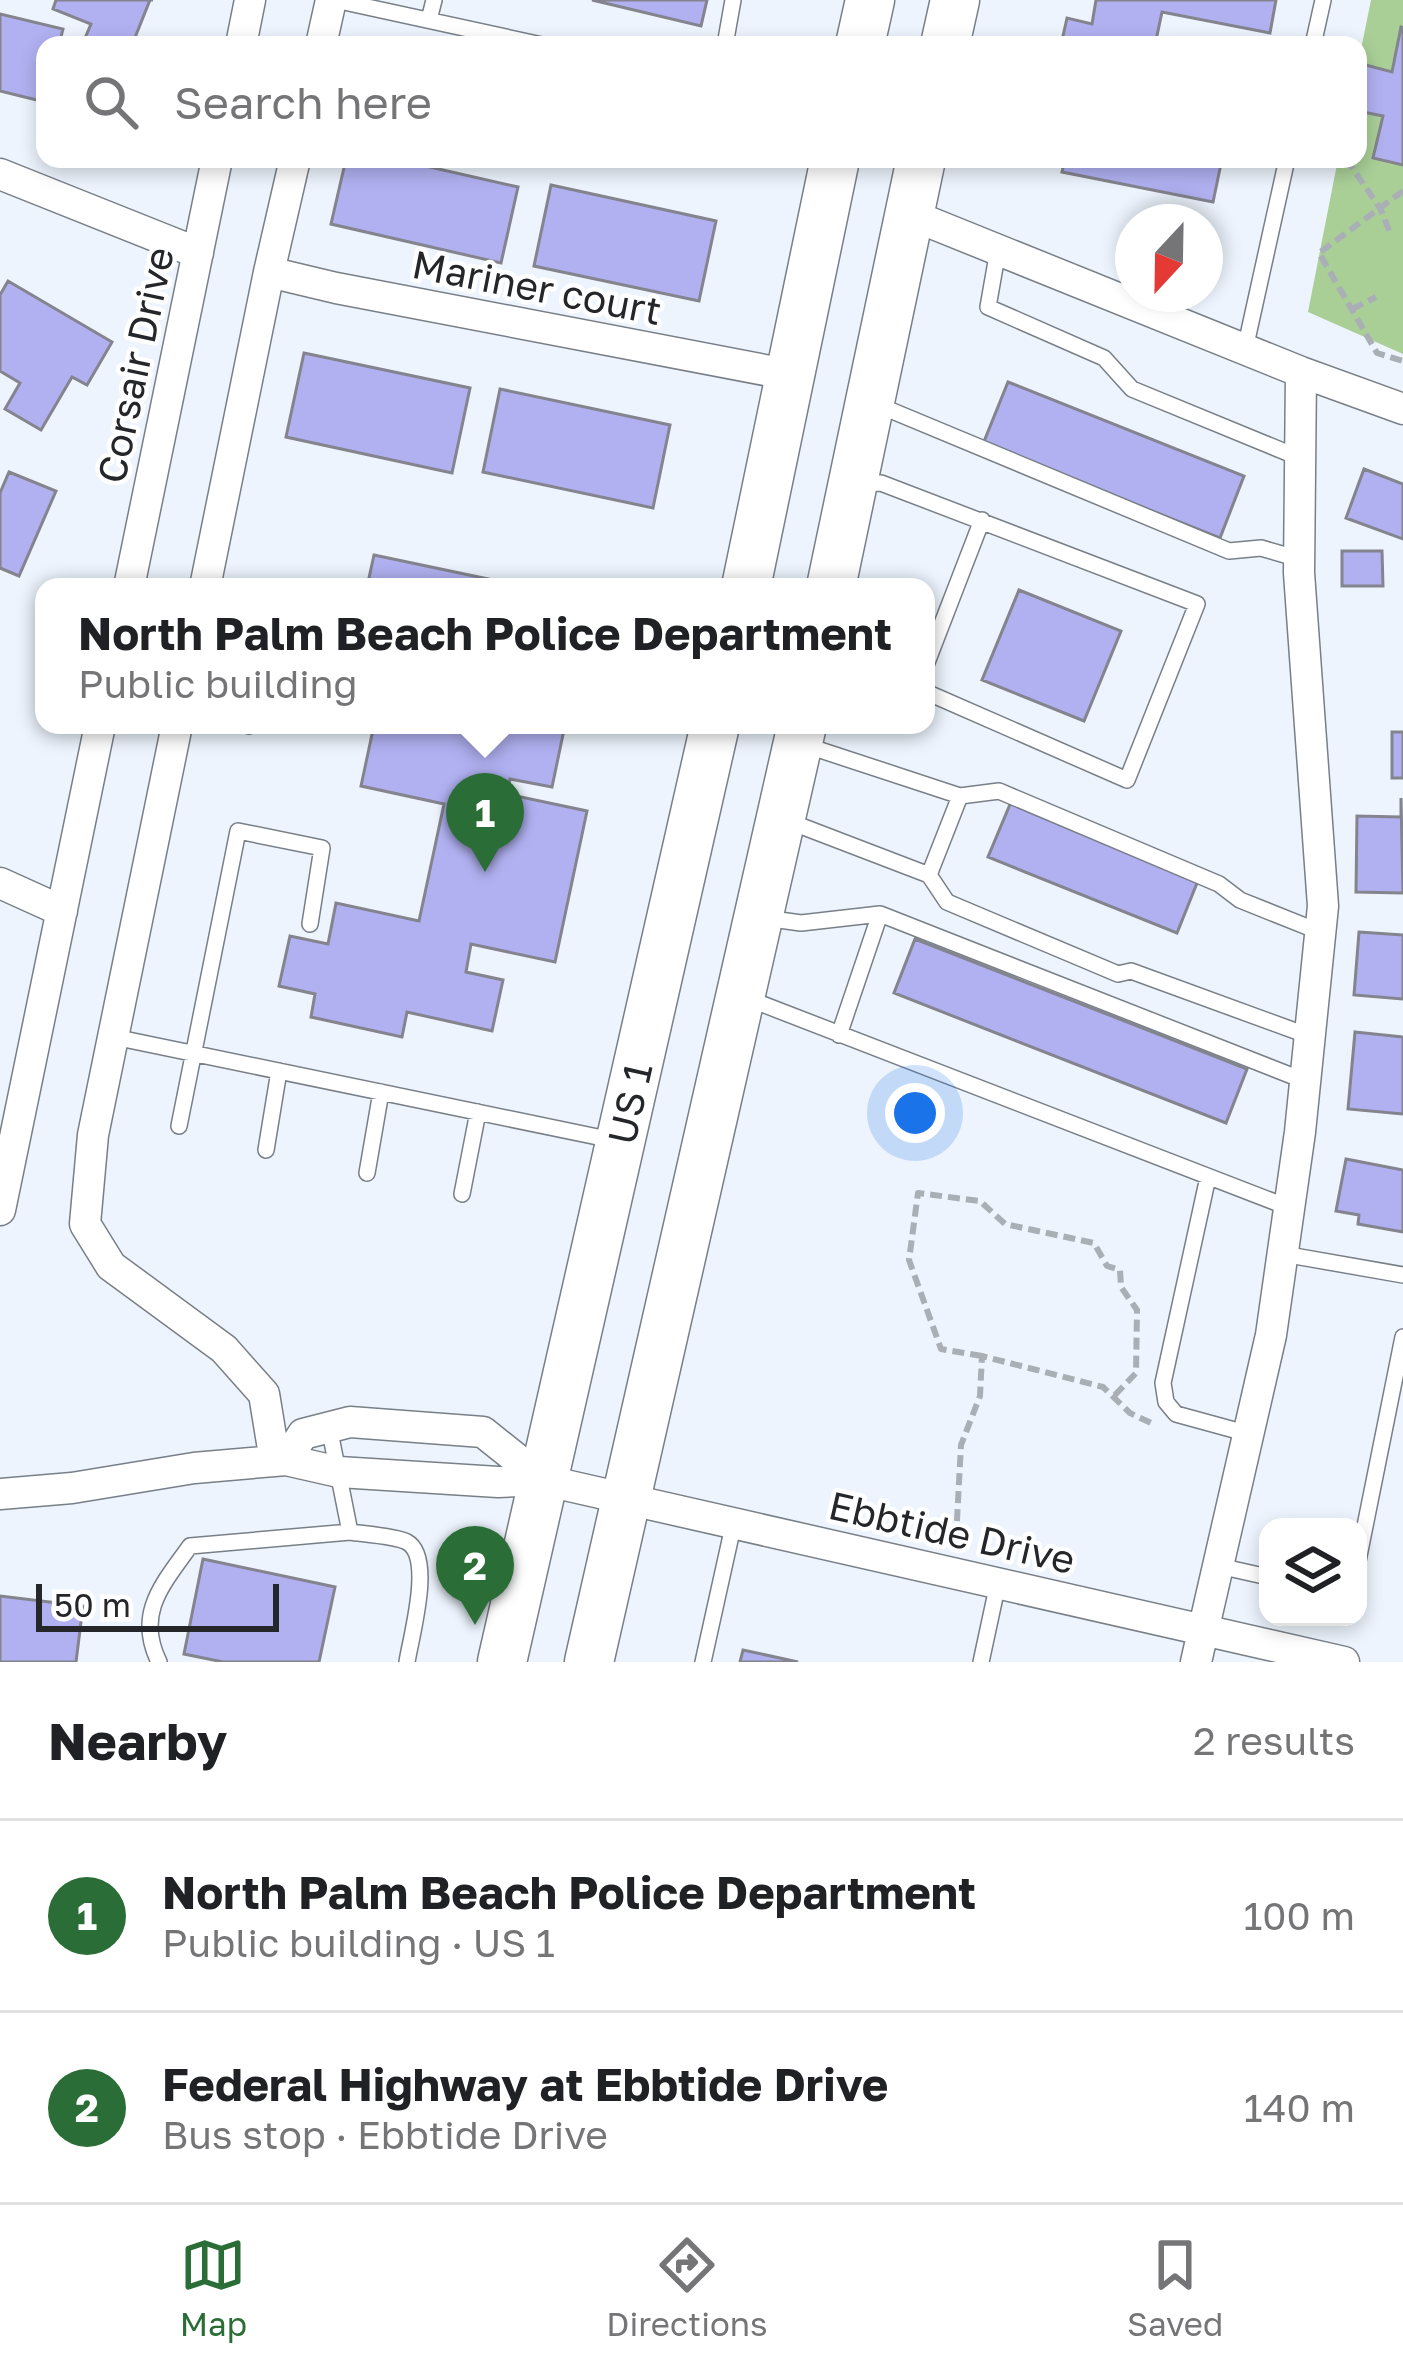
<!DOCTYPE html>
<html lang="en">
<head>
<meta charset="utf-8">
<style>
	:root { --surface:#fff; --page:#f6f6f6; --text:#202124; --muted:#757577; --line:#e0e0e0; --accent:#2b6d36 }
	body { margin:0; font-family:"Golos Text",sans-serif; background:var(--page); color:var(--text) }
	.controls { position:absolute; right:36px; bottom:36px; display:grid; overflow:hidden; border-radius:24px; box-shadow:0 6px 18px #0003 }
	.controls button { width:108px; height:108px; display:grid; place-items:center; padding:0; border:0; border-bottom:3px solid var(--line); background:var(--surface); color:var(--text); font:60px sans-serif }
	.compass { position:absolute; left:1115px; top:204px; width:108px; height:108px; border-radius:50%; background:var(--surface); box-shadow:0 6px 18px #0003; rotate:202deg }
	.scale { position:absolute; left:36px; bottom:30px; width:243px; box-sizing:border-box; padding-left:12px; border:6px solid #242629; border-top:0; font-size:33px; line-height:42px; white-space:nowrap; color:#242629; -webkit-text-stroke:9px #fff; paint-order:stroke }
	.you { position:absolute; left:915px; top:1113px; width:42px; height:42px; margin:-30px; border:9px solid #fff; border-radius:50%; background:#1a73e8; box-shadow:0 0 0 18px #1a73e833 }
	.badge { display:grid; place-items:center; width:78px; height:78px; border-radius:50%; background:var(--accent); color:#fff; font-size:39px; font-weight:700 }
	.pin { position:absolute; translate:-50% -99px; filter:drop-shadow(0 3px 6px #0008) }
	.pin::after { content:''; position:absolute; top:63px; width:42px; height:36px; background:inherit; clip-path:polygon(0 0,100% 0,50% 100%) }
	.popup { position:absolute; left:35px; top:578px; width:900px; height:156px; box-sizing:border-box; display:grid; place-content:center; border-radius:24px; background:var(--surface); filter:drop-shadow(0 3px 9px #0005); font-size:39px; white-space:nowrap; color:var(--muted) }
	.popup b { font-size:45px; color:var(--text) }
	.popup::after { content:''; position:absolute; left:50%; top:100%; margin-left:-24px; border:24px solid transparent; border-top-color:var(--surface) }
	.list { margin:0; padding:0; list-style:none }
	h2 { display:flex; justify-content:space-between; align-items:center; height:156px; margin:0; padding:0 48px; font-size:51px }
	h2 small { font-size:39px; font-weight:400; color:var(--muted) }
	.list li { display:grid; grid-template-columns:78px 1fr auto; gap:36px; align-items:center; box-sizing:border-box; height:192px; padding:0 48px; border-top:3px solid var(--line) }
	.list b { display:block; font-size:45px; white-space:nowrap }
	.list p { margin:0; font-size:39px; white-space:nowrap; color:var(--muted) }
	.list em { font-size:39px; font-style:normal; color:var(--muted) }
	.icon { flex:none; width:66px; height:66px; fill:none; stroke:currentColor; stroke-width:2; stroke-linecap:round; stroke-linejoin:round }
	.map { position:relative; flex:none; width:1403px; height:1662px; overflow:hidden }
	.search { position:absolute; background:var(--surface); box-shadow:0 6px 18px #0003; left:36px; right:36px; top:36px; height:132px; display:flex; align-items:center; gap:30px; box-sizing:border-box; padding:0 42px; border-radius:24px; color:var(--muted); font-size:45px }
	.sheet { height:540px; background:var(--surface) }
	nav { display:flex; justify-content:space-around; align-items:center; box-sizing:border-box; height:168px; border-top:3px solid var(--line); background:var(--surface); font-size:33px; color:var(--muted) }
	nav a { display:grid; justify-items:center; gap:6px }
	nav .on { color:var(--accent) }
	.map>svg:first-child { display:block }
	.green { fill:#a9cf97 }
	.building { fill:#b1b1f2; stroke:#83848d; stroke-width:3 }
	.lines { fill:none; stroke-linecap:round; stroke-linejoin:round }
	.lane-casing { stroke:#797f87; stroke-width:18 }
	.street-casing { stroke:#797f87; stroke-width:33 }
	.primary-casing { stroke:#797f87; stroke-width:51 }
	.path { stroke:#aaafb6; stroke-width:6; stroke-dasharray:12 6; stroke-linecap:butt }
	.lane { stroke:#fff; stroke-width:15 }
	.street { stroke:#fff; stroke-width:30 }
	.primary { stroke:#fff; stroke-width:48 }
	.labels { text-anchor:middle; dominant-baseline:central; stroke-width:9; stroke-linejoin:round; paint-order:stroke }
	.street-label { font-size:39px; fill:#242629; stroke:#fff }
</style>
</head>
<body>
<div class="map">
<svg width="1403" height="1662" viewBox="0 0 1403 1662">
	<rect width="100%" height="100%" fill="#edf4fd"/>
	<path class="green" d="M1371,0H1403V354L1308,312L1338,159H1358V64Z"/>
	<path class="building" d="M56,0H153H150L132,45H82L91,24L53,9Z
		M592,0H707L701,26Z
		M1096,0H1276L1270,33L1162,12L1155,45H1061L1067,18L1092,24Z
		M0,14L63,29L59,45H45V102L0,91Z
		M1401,27L1403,28V165L1373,158L1383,116L1358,111V63L1392,72Z
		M346,159H395L518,187L501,263L331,224Z
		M1065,159H1222L1213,202L1062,172Z
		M551,185L716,221L699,301L534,266Z
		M8,281L112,342L87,385L72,377L41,430L5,409L20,383L0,371V295Z
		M304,353L470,388L452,473L286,437Z
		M1008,382L1244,476L1220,538L983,444Z
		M500,389L670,425L653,508L483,472Z
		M1364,469L1403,484V539L1346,518Z
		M9,472L56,491L19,576L0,568V493Z
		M1342,551H1382L1383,586H1342Z
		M374,555L507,583L506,587H367Z
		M1019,590L1121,631L1084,721L982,680Z
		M374,725H565L552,787L510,779L507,794L587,811L555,962L471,944L466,972L503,980L492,1031L407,1012L402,1037L311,1017L315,994L279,986L290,936L328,944L336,903L419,921L444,804L361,786Z
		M1392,732H1403V778H1392Z
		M1401,798L1403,893L1356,892L1357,816L1401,817Z
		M1011,802L1199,878L1177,933L988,857Z
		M1359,932L1403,935V999L1354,995Z
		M915,939L1247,1069L1226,1123L894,993Z
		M1355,1032L1403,1037V1114L1348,1109Z
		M1346,1159L1403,1170V1232L1358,1224L1359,1215L1336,1211Z
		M203,1559L335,1587L319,1662H223L184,1654Z
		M0,1596L83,1606L76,1662H0Z
		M743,1650L798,1662H740Z"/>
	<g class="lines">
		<defs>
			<path id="lane" d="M335,0L542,45
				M429,20L434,0
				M725,45L733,0
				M1313,45L1323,0
				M998,250L988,307L1104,358L1132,389L1300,458
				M1245,349L1287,159
				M878,405L1229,551L1261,548L1299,559
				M858,484L881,483L1197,604L1127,780L926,692
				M630,587H641
				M926,665L982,520
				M249,726V725
				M960,796L999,791L1219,884L1240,900L1320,932
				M788,821L929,875L960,796L802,744
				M929,875L947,902L1118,974L1131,971L1309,1036
				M765,918L801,923L880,914L1305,1081
				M744,997L1290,1208
				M839,1035L880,914
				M114,1037L617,1141
				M179,1126L238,831L322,848L310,924
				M266,1150L279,1071
				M367,1173L381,1092
				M1208,1177L1163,1383L1166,1402L1176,1414L1249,1434
				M462,1194L478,1112
				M1283,1254L1403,1275
				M329,1427L350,1532C364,1534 396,1536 407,1542C434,1557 411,1636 407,1662
				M1358,1561L1403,1337
				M1219,1566L1268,1577
				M159,1662C135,1613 163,1584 190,1546L350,1532
				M703,1662L734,1522
				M981,1662L998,1583"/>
			<path id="street" d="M241,45L250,0
				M321,45L331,0
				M0,174L198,253
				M909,214L1301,372L1403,409
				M269,272L336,288L791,375
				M129,587L217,159
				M205,587L269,272L295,159
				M177,725L93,1135L85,1224L111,1266L224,1349L264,1394L275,1461
				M0,883L62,911
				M0,1210L100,725
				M286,1460L303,1434L350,1422L483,1432L543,1480
				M0,1494L72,1488L194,1468L286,1460L339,1472L498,1482L543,1480L1344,1662
				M1196,1662L1271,1335L1300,1132L1323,906L1299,573L1301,372"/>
			<g id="primary">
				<path d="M860,45L870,0"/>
				<path d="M945,45L955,0"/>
				<path d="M746,587L835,159"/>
				<path d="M831,587L921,159"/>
				<path id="s1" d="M502,1662L715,725"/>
				<path d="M589,1662L802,725"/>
			</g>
		</defs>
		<use href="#lane" class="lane-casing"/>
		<use href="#street" class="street-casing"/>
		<use href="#primary" class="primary-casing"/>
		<path class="path" d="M1346,159L1380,208L1391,235
			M1403,191L1319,253L1377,353L1403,361
			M1352,309L1376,297
			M982,1356L941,1349L909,1260L918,1193L980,1201L1005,1224L1094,1243L1107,1266L1120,1270L1121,1287L1137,1310L1136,1373L1113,1397
			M956,1539L961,1445L980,1396L982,1356L1103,1387L1130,1413L1151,1423"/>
		<use href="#lane" class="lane"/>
		<use href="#street" class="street"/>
		<use href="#primary" class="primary"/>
	</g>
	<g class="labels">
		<g class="street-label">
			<text transform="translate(537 287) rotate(11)">Mariner court</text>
			<text transform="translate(135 365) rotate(-78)">Corsair Drive</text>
			<text stroke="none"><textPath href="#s1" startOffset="573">US 1</textPath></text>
			<text transform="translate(952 1532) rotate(13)">Ebbtide Drive</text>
		</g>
	</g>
</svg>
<div class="controls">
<button><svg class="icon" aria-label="layers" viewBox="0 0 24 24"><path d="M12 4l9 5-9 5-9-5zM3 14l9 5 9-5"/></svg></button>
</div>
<svg class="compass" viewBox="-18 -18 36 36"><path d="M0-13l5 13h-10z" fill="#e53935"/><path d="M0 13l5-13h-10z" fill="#757577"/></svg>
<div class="scale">50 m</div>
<div class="you"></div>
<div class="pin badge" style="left:485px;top:872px">1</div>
<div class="popup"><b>North Palm Beach Police Department</b>Public building</div>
<div class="pin badge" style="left:475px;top:1625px">2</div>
<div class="search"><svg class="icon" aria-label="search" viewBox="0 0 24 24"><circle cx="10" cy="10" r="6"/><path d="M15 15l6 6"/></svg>Search here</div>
</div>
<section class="sheet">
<h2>Nearby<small>2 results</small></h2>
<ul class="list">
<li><span class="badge">1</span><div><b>North Palm Beach Police Department</b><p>Public building · US 1</p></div><em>100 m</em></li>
<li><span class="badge">2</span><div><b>Federal Highway at Ebbtide Drive</b><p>Bus stop · Ebbtide Drive</p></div><em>140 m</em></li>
</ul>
</section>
<nav>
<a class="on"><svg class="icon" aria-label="map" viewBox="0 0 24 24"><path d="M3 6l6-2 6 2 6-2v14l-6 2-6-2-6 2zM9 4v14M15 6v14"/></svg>Map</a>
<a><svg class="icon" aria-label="directions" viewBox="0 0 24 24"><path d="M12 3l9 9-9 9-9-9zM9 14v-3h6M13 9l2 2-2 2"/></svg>Directions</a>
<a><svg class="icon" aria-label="saved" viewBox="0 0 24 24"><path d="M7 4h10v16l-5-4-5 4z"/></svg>Saved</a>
</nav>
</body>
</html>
